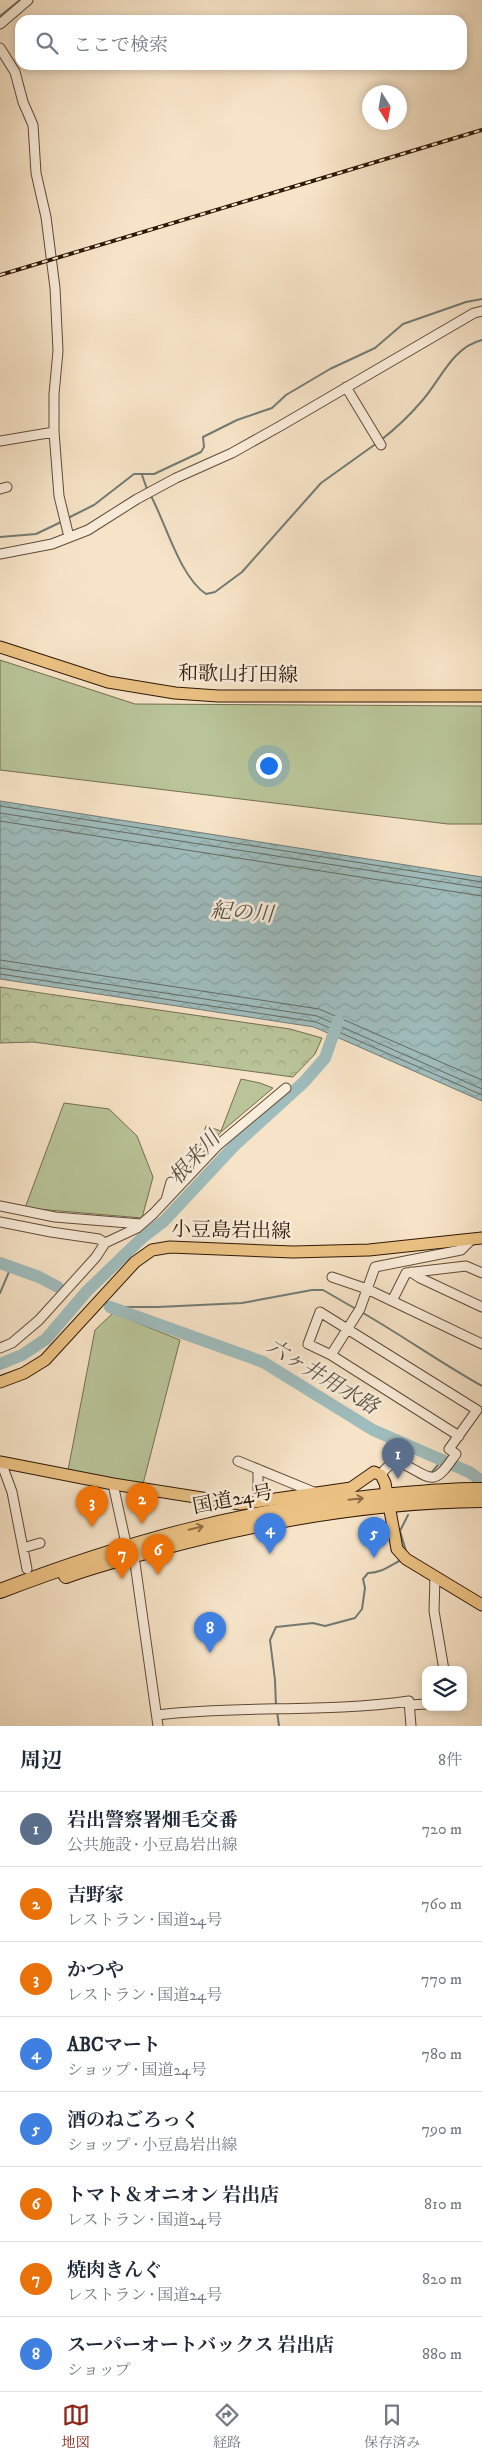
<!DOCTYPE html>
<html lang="ja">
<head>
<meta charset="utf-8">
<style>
	:root { --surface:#fff; --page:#f6f6f7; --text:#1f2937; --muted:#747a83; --line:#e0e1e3; --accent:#8f2418 }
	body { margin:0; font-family:"IM FELL DW Pica","Noto Serif JP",serif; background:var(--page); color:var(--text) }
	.controls { position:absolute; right:15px; bottom:15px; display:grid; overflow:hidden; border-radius:10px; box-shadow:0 2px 8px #0003 }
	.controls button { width:45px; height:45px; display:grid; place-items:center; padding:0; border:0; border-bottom:1px solid var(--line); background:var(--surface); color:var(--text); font:25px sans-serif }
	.compass { position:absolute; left:362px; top:85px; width:45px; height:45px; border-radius:50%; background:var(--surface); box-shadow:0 2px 8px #0003; rotate:169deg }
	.you { position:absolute; left:268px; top:765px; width:18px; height:18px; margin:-12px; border:4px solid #fff; border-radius:50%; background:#1a73e8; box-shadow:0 0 0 8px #1a73e833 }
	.badge { display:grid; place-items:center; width:32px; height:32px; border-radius:50%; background:var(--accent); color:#fff; font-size:16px; font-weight:700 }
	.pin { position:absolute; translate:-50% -41px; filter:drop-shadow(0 1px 2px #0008) }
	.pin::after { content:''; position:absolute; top:26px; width:18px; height:15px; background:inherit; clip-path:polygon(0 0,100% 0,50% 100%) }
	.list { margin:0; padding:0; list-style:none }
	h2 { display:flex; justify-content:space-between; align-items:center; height:65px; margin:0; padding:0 20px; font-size:21px }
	h2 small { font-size:16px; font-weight:400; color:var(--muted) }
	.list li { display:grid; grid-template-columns:32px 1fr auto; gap:15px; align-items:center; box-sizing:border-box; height:75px; padding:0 20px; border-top:1px solid var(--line) }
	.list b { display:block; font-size:19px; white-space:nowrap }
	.list p { margin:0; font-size:16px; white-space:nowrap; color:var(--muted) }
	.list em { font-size:16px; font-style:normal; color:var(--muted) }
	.icon { flex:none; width:28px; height:28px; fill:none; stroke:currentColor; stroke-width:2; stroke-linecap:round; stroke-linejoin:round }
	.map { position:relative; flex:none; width:482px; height:1726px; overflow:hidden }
	.search { position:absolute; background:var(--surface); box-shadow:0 2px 8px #0003; left:15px; right:15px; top:15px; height:55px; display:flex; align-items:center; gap:12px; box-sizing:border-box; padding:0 18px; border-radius:15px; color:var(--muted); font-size:19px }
	.sheet { height:665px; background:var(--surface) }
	nav { display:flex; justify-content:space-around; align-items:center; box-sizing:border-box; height:70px; border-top:1px solid var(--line); background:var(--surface); font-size:14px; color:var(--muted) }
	nav a { display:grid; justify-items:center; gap:2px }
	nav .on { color:var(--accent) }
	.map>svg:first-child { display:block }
	.green { fill:#b9c599; stroke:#746e50 }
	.forest { fill:url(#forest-crowns); stroke:#746e50 }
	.water { fill:url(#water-waves); stroke:#727b74 }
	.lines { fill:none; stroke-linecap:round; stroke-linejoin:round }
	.shore { stroke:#666a62; stroke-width:1 }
	.stream { stroke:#727b74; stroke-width:2 }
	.river { stroke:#9fbdbd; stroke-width:12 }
	.minor-casing { stroke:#604b37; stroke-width:11 }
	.major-casing { stroke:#2e1807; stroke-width:13 }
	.highway-casing { stroke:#2e1807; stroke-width:16 }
	.minor { stroke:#faeddb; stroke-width:9 }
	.major { stroke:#ecc284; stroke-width:11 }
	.highway { stroke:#ecc284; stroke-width:14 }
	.rail-casing { stroke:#2e1807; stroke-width:4 }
	.rail { stroke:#faeddb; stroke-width:2; stroke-dasharray:5.5; stroke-linecap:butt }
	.oneway { stroke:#8d6d46 }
	.labels { text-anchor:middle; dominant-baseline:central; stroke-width:5; stroke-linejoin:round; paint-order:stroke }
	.street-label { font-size:20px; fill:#2e1807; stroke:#faeddb }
	.water-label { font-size:21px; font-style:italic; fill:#565247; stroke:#faeddb }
</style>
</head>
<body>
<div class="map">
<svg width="482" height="1726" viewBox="0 0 482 1726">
	<defs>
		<pattern id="forest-crowns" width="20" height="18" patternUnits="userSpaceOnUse" patternTransform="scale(1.25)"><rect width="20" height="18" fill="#b9c599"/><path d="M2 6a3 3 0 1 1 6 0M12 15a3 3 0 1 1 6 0" fill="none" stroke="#9fa882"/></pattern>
		<pattern id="water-waves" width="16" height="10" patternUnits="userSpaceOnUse" patternTransform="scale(1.25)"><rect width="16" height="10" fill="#9fbdbd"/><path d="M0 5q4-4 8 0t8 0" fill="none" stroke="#89a2a1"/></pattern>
	</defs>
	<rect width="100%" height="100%" fill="#f7e4c8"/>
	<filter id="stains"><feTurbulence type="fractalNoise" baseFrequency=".004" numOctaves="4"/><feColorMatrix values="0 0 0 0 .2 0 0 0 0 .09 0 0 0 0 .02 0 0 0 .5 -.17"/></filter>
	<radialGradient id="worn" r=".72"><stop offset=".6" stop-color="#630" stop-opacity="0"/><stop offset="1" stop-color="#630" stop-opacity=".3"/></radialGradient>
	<path class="green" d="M0,660L135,704L482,706V824H448L0,770Z
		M241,1079L260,1083L273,1088L221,1132L193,1165L206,1126L221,1131Z
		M64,1103L109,1109L137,1136L153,1177L142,1218L25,1208Z
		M113,1313L180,1340L143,1484L68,1470L95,1330Z"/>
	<path class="forest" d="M0,987L290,1029L322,1038L315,1054L293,1077L33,1042L0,1043Z"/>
	<path class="water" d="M0,801L482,877V1101L314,1027L0,979Z"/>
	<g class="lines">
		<path class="shore" d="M0,806L482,882
			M0,813L482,888
			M0,821L482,896
			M0,960L319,1009L482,1080
			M0,968L317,1016L482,1089
			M0,974L316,1022L482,1095"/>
		<path class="stream" d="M0,16L20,0
			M381,440C395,429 409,416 421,402C441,380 451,348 482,340
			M142,475L147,489
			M151,496C166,524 180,577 206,594L215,592L242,572L321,483L377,443
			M68,518L94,505L134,474H154L201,452L204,447L203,437L237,420L272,408L286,395L330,369L375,348L403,324L466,302L482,299
			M0,537L36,534L61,522
			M0,1293L11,1267
			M110,1307H158L242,1303L312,1290H323L356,1309
			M363,1313C403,1336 441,1363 482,1386
			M432,1472L442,1460
			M406,1551L400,1531L408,1515
			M276,1706L275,1680L270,1640L276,1627L313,1623L325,1626L355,1618L362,1609L365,1588L363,1579L368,1573C381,1573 389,1566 401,1560
			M277,1711L279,1726"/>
		<path class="river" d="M0,1263L39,1277L58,1287
			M110,1307L263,1362L373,1430L469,1472L482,1481
			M0,1364L22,1355L46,1339L87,1291L142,1238L164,1221L235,1145L304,1082L325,1058L338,1021"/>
		<defs>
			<path id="minor" d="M0,24L28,0
				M0,48L15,72L23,102L33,125L36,173L46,217L55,288L58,351L54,394V432L59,496L69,537
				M346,387L381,445
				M0,441L54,432
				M0,489L7,487
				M0,554L52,544L88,530L137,499L176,478L232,453L282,425L474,313L482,311
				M166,1200L171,1182
				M0,1206L55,1217L141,1224
				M0,1222L51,1232L99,1239L105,1243
				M411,1272L420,1278L482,1307
				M332,1277L367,1289L482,1344
				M392,1301L406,1273L466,1266L482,1273
				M0,1348L12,1343L39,1320L96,1257L105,1243L137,1228L153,1214L218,1145L286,1088
				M331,1355L360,1309L375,1267L461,1250L472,1239
				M238,1461L316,1493
				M1,1462L12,1492L27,1569
				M258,1469V1502
				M381,1475C398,1446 418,1480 434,1477C443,1475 451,1460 456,1454L449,1449L477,1410L320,1312L308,1344L331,1355L459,1436
				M113,1484L125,1539L135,1563L158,1726
				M23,1548L40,1543
				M435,1577L434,1611L444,1670
				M409,1705L426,1704
				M157,1715C241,1705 325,1713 409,1701L411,1726"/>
			<path id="major" d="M0,647L108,682L175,693L218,696H482
				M0,1382L24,1373L45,1360L135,1262L152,1250L170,1247L293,1252L369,1250L482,1238
				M0,1462L113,1484L240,1504L351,1488L374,1472L381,1475L385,1483L397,1549L406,1559L482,1605"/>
			<path id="highway" d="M66,1576C95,1565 127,1557 157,1549C260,1521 375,1501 482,1500
				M0,1591C123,1544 241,1511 373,1497C409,1494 446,1489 482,1490"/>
		</defs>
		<use href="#minor" class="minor-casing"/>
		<use href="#major" class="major-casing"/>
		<use href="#highway" class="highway-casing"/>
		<use href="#minor" class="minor"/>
		<use href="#major" class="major"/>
		<use href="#highway" class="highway"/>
		<defs>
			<path id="rail" d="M0,275L482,130"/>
		</defs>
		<use href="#rail" class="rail-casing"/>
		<use href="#rail" class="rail"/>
	</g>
	<defs><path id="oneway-shaft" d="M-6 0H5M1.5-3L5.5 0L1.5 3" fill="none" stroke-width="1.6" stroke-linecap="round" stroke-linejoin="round" transform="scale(1.25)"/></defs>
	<g class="oneway">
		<use href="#oneway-shaft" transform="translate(356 1499) rotate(-6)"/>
		<use href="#oneway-shaft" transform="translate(196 1528) rotate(-13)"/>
	</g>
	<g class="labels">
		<g class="street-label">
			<text transform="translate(238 675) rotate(1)">和歌山打田線</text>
			<text transform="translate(231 1231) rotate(1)">小豆島岩出線</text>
			<text transform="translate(233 1500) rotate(-11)">国道24号</text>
		</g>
		<g class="water-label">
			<text transform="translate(242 913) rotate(4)">紀の川</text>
			<text transform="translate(195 1158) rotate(-47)">根来川</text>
			<text transform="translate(322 1377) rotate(31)">六ヶ井用水路</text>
		</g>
	</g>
	<rect width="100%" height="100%" filter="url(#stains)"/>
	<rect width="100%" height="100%" fill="url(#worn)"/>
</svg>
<div class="controls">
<button><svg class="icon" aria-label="layers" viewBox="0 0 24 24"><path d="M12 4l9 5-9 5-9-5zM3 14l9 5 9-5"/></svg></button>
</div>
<svg class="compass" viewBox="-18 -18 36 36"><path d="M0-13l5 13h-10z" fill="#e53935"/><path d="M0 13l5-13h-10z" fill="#747a83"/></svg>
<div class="you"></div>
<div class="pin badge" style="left:398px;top:1479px;background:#5c6f8a">1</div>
<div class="pin badge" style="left:142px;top:1524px;background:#e8710a">2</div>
<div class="pin badge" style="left:92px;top:1527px;background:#e8710a">3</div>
<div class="pin badge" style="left:270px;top:1554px;background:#3f7fe0">4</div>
<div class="pin badge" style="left:374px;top:1558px;background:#3f7fe0">5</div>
<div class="pin badge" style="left:158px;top:1575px;background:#e8710a">6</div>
<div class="pin badge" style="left:122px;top:1579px;background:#e8710a">7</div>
<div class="pin badge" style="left:210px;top:1653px;background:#3f7fe0">8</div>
<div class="search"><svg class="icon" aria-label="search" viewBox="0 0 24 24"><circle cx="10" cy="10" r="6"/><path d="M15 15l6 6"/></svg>ここで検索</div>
</div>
<section class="sheet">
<h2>周辺<small>8件</small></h2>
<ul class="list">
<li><span class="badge" style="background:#5c6f8a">1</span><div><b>岩出警察署畑毛交番</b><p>公共施設 · 小豆島岩出線</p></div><em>720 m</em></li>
<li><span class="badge" style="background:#e8710a">2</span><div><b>吉野家</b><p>レストラン · 国道24号</p></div><em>760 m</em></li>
<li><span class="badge" style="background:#e8710a">3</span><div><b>かつや</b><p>レストラン · 国道24号</p></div><em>770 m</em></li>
<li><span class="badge" style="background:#3f7fe0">4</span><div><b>ABCマート</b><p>ショップ · 国道24号</p></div><em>780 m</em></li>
<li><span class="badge" style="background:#3f7fe0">5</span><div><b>酒のねごろっく</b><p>ショップ · 小豆島岩出線</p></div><em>790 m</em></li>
<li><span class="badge" style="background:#e8710a">6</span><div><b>トマト＆オニオン 岩出店</b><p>レストラン · 国道24号</p></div><em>810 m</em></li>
<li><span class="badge" style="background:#e8710a">7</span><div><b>焼肉きんぐ</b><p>レストラン · 国道24号</p></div><em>820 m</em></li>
<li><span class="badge" style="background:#3f7fe0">8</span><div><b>スーパーオートバックス 岩出店</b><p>ショップ</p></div><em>880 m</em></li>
</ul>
</section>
<nav>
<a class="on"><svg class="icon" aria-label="map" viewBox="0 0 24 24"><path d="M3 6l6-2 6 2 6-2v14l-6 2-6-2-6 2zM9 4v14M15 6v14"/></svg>地図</a>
<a><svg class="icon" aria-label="directions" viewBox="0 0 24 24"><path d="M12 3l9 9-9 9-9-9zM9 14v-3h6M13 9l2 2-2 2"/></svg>経路</a>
<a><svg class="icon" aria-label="saved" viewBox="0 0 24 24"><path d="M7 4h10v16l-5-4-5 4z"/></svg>保存済み</a>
</nav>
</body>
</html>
